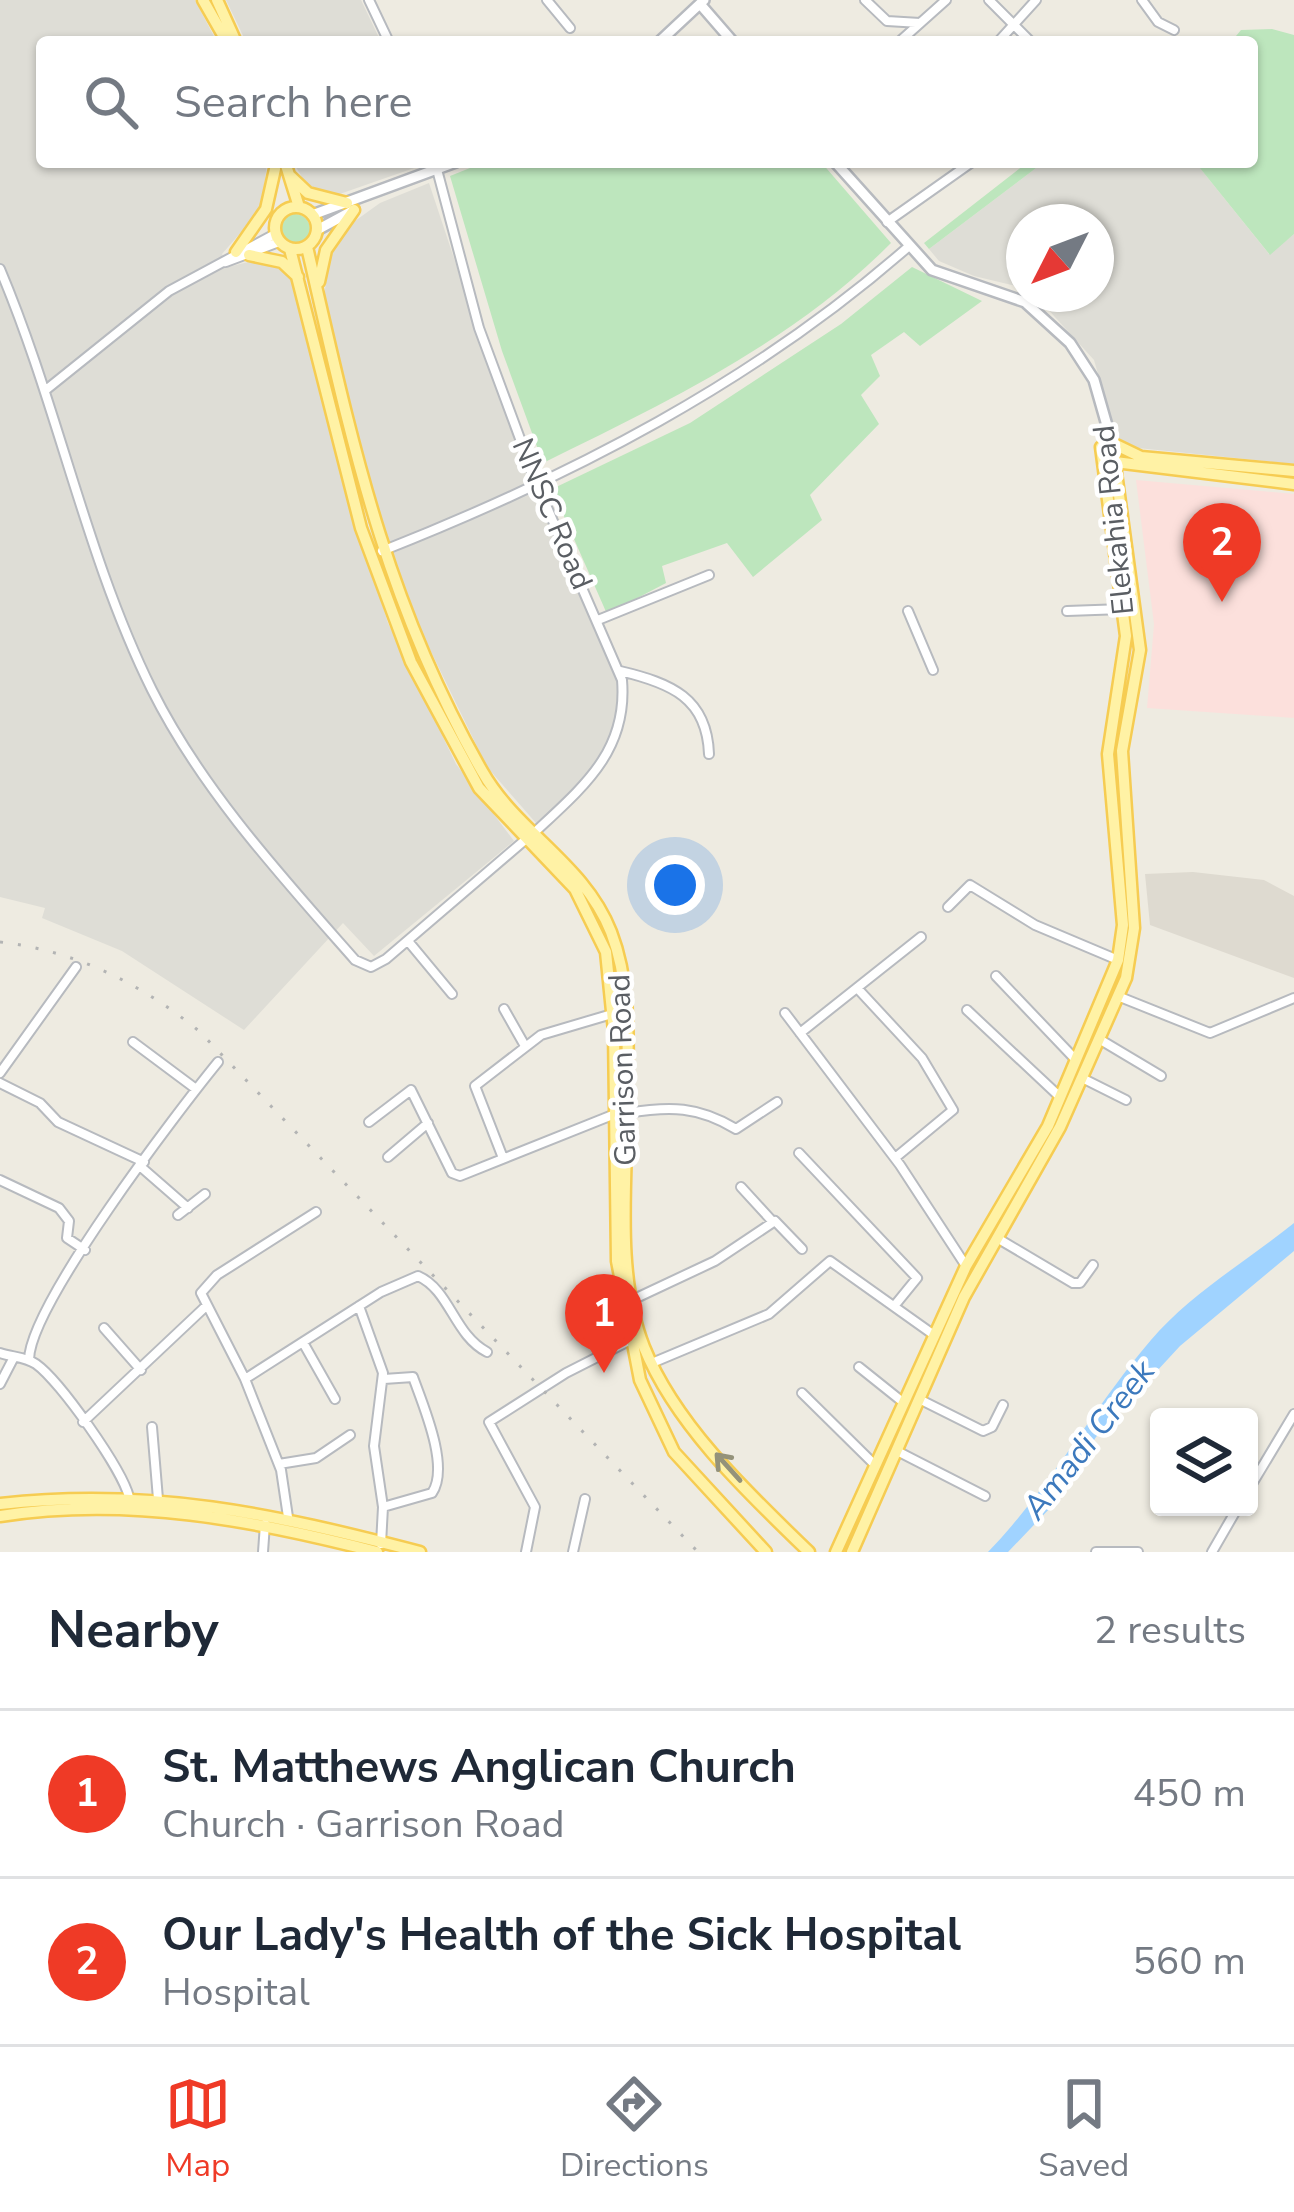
<!DOCTYPE html>
<html lang="en">
<head>
<meta charset="utf-8">
<style>
	:root { --surface:#fff; --page:#f6f6f7; --text:#1f2937; --muted:#747a83; --line:#e0e1e3; --accent:#ef3a26 }
	body { margin:0; font-family:"Nunito Sans",sans-serif; background:var(--page); color:var(--text) }
	.controls { position:absolute; right:36px; bottom:36px; display:grid; overflow:hidden; border-radius:12px; box-shadow:0 3px 9px #0004 }
	.controls button { width:108px; height:108px; display:grid; place-items:center; padding:0; border:0; border-bottom:3px solid var(--line); background:var(--surface); color:var(--text); font:60px sans-serif }
	.compass { position:absolute; left:1006px; top:204px; width:108px; height:108px; border-radius:50%; background:var(--surface); box-shadow:0 3px 9px #0004; rotate:228deg }
	.you { position:absolute; left:675px; top:885px; width:42px; height:42px; margin:-30px; border:9px solid #fff; border-radius:50%; background:#1a73e8; box-shadow:0 0 0 18px #1a73e833 }
	.badge { display:grid; place-items:center; width:78px; height:78px; border-radius:50%; background:var(--accent); color:#fff; font-size:39px; font-weight:700 }
	.pin { position:absolute; translate:-50% -99px; filter:drop-shadow(0 3px 6px #0008) }
	.pin::after { content:''; position:absolute; top:63px; width:42px; height:36px; background:inherit; clip-path:polygon(0 0,100% 0,50% 100%) }
	.list { margin:0; padding:0; list-style:none }
	h2 { display:flex; justify-content:space-between; align-items:center; height:156px; margin:0; padding:0 48px; font-size:51px }
	h2 small { font-size:39px; font-weight:400; color:var(--muted) }
	.list li { display:grid; grid-template-columns:78px 1fr auto; gap:36px; align-items:center; box-sizing:border-box; height:168px; padding:0 48px; border-top:3px solid var(--line) }
	.list b { display:block; font-size:45px; white-space:nowrap }
	.list p { margin:0; font-size:39px; white-space:nowrap; color:var(--muted) }
	.list em { font-size:39px; font-style:normal; color:var(--muted) }
	.icon { flex:none; width:66px; height:66px; fill:none; stroke:currentColor; stroke-width:2; stroke-linecap:round; stroke-linejoin:round }
	.map { position:relative; flex:none; width:1294px; height:1552px; overflow:hidden }
	.search { position:absolute; background:var(--surface); box-shadow:0 3px 9px #0004; left:36px; right:36px; top:36px; height:132px; display:flex; align-items:center; gap:30px; box-sizing:border-box; padding:0 42px; border-radius:12px; color:var(--muted); font-size:45px }
	.sheet { height:492px; background:var(--surface) }
	nav { display:flex; justify-content:space-around; align-items:center; box-sizing:border-box; height:168px; border-top:3px solid var(--line); background:var(--surface); font-size:33px; color:var(--muted) }
	nav a { display:grid; justify-items:center; gap:6px }
	nav .on { color:var(--accent) }
	.map>svg:first-child { display:block }
	.industrial { fill:#deddd6 }
	.education { fill:#dedad0 }
	.medical { fill:#fce0dc }
	.green { fill:#bde6bd }
	.water { fill:#a0d3ff }
	.lines { fill:none; stroke-linecap:round; stroke-linejoin:round }
	.minor-casing { stroke:#b7babf; stroke-width:12 }
	.tertiary-casing { stroke:#b7babf; stroke-width:14 }
	.primary-casing { stroke:#f6cc52; stroke-width:15 }
	.minor { stroke:#fff; stroke-width:8 }
	.tertiary { stroke:#fff; stroke-width:9 }
	.primary { stroke:#fff2a5; stroke-width:10 }
	.rail { stroke:#b3b4b4; stroke-width:3; stroke-dasharray:3 15; stroke-linecap:butt }
	.oneway { stroke:#94927a }
	.labels { text-anchor:middle; dominant-baseline:central; stroke-width:9; stroke-linejoin:round; paint-order:stroke }
	.street-label { font-size:30px; fill:#5a5e63; stroke:#fff }
	.water-label { font-size:33px; font-style:italic; fill:#3c79bd; stroke:#fff }
</style>
</head>
<body>
<div class="map">
<svg width="1294" height="1552" viewBox="0 0 1294 1552">
	<rect width="100%" height="100%" fill="#eeebe1"/>
	<path class="industrial" d="M0,0H195L217,42H42V162H267L262,208L222,254L228,267L256,260L277,265L291,278L349,504L388,623L456,764L514,841L374,956L343,923L244,1030L122,951L42,918L45,908L0,897Z
		M226,0H361L381,42H246Z
		M293,162H416L417,167L334,196L306,184Z
		M1044,162H1195L1269,254L1294,234V464L1128,447L1117,439L1094,360L1034,294H1096V222H1024V288L974,276L939,261L929,249Z
		M429,183L523,466L619,683L616,732L585,781L536,823L487,767L420,629L372,497L324,296L331,250L348,226L380,203Z"/>
	<path class="education" d="M1193,872L1264,880L1294,896V978L1150,925L1145,874Z"/>
	<path class="medical" d="M1136,480L1294,494V718L1147,708L1154,624Z"/>
	<path class="green" d="M1272,29L1294,35V234L1270,255L1195,162H1252V42H1231L1241,30Z
		M485,162H821L891,243C793,342 667,402 543,463L502,351L450,176Z
		M1028,162H1044L929,249L924,243Z
		M280 229a15 15 0 1 1 30 0a15 15 0 1 1-30 0Z
		M912,267L982,301L920,346L904,332L871,355L880,376L861,395L879,424L810,495L822,520L753,577L727,543L662,566L666,583L607,614L552,489L690,423L841,324Z"/>
	<path class="water" d="M1294,1223V1251L1180,1346L1096,1437L1053,1505L1008,1552H988C1051,1487 1092,1409 1151,1340C1190,1294 1247,1261 1294,1223Z"/>
	<g class="lines">
		<defs>
			<path id="minor" d="M369,0L389,42
				M547,0L570,28
				M865,0L887,21L920,23
				M989,0L1031,42
				M1142,0L1158,22L1174,30
				M899,42L946,0
				M998,42L1036,0
				M435,162L479,328L536,482L622,680C628,751 583,787 535,832
				M887,222L972,162
				M226,262L279,242
				M0,269C58,406 86,557 152,690C202,790 282,877 355,960L371,967L386,959L525,840
				M47,389L169,291L275,234
				M382,551C572,476 754,382 908,247
				M908,611L933,670
				M1067,611L1123,609
				M598,620L709,575
				M620,671C671,683 707,698 709,754
				M948,907L970,885L1035,925L1118,960
				M408,941L452,994
				M996,976L1076,1060
				M858,989L922,1058L953,1110L895,1158
				M1120,997L1210,1033L1294,998
				M504,1009L525,1046
				M967,1010L1060,1097
				M785,1013L900,1165L966,1266
				M800,1033L921,937
				M1099,1039L1161,1076
				M133,1042L196,1089
				M0,1073L76,967
				M1082,1078L1126,1100
				M0,1083L40,1103L58,1122L144,1162
				M627,1113C670,1106 698,1106 736,1129L777,1102
				M369,1122L411,1090L452,1173L460,1176L615,1114
				M799,1153L917,1278L895,1305
				M388,1157L428,1123
				M503,1158L475,1086L541,1035L612,1014
				M141,1167L188,1208
				M0,1180L59,1208L69,1221L67,1238L85,1250
				M741,1187L773,1222
				M178,1215L205,1194
				M997,1238L1073,1283H1080L1093,1265
				M632,1300L715,1261L775,1221L802,1249
				M359,1306L383,1373L374,1446L383,1507L381,1544
				M104,1328L141,1370
				M305,1346L335,1399
				M0,1353C12,1357 26,1357 36,1364C60,1381 122,1469 129,1497
				M29,1360C29,1306 178,1111 218,1062
				M652,1363L769,1314L830,1261L934,1335
				M859,1367L904,1403
				M245,1379L381,1292L418,1276C450,1290 454,1335 487,1352
				M0,1384L14,1357
				M802,1393L875,1465
				M919,1399L983,1431L992,1427L1003,1405
				M83,1422L204,1308
				M152,1427L158,1499
				M897,1451L985,1496
				M279,1464L316,1458L350,1435
				M1249,1489L1294,1414
				M383,1507L432,1493C450,1467 423,1405 413,1377L384,1379
				M288,1517L281,1470L245,1379L201,1293L217,1275L316,1212
				M263,1552L265,1524
				M526,1552L535,1507L489,1422L566,1373L629,1341
				M573,1552L585,1499
				M1096,1552H1138
				M1212,1552L1238,1507"/>
			<path id="tertiary" d="M700,4L733,42
				M659,42L704,0
				M835,162L932,270L1025,302L1070,343L1094,380L1112,443
				M312,215L456,162
				M317,230L354,210"/>
			<path id="primary" d="M203,0L227,42
				M217,0L236,42
				M285,162L299,207
				M290,176L308,193L347,203
				M275 228a21 21 0 1 1 42 0a21 21 0 1 1-42 0Z
				M307,247C351,437 383,598 482,771C517,833 584,863 611,932C633,989 627,1052 627,1112C626,1187 616,1277 644,1347C676,1426 749,1494 809,1552
				M290,249L361,528L411,662L479,788L575,889L606,952L614,1031L617,1261L640,1380L674,1452L766,1552
				M236,252L266,209L275,169
				M249,255L282,262L298,277
				M319,282L326,250L354,210
				M1112,443L1141,457L1294,471
				M1115,462L1294,484
				M0,1504C152,1487 274,1514 420,1552
				M0,1516C128,1496 253,1520 377,1552
				M836,1552L966,1266L1048,1126L1118,960L1123,925L1108,754L1126,636L1101,447
				M852,1552L964,1297L1060,1127L1126,978L1134,928L1122,751L1140,650L1112,443"/>
		</defs>
		<use href="#minor" class="minor-casing"/>
		<use href="#tertiary" class="tertiary-casing"/>
		<use href="#primary" class="primary-casing"/>
		<use href="#minor" class="minor"/>
		<use href="#tertiary" class="tertiary"/>
		<use href="#primary" class="primary"/>
		<path class="rail" d="M0,942C76,951 140,983 199,1031L698,1552"/>
	</g>
	<defs><path id="oneway-shaft" d="M-6 0H5M1.5-3L5.5 0L1.5 3" fill="none" stroke-width="1.6" stroke-linecap="round" stroke-linejoin="round" transform="scale(3)"/></defs>
	<use class="oneway" href="#oneway-shaft" transform="translate(728 1467) rotate(-132)"/>
	<g class="labels">
		<g class="street-label">
			<text transform="translate(552 514) rotate(67)">NNSC Road</text>
			<text transform="translate(1114 520) rotate(-96)">Elekahia Road</text>
			<text transform="translate(623 1070) rotate(-92)">Garrison Road</text>
		</g>
		<g class="water-label">
			<text transform="translate(1089 1440) rotate(-52)">Amadi Creek</text>
		</g>
	</g>
</svg>
<div class="controls">
<button><svg class="icon" aria-label="layers" viewBox="0 0 24 24"><path d="M12 4l9 5-9 5-9-5zM3 14l9 5 9-5"/></svg></button>
</div>
<svg class="compass" viewBox="-18 -18 36 36"><path d="M0-13l5 13h-10z" fill="#e53935"/><path d="M0 13l5-13h-10z" fill="#747a83"/></svg>
<div class="you"></div>
<div class="pin badge" style="left:604px;top:1373px">1</div>
<div class="pin badge" style="left:1222px;top:602px">2</div>
<div class="search"><svg class="icon" aria-label="search" viewBox="0 0 24 24"><circle cx="10" cy="10" r="6"/><path d="M15 15l6 6"/></svg>Search here</div>
</div>
<section class="sheet">
<h2>Nearby<small>2 results</small></h2>
<ul class="list">
<li><span class="badge">1</span><div><b>St. Matthews Anglican Church</b><p>Church · Garrison Road</p></div><em>450 m</em></li>
<li><span class="badge">2</span><div><b>Our Lady's Health of the Sick Hospital</b><p>Hospital</p></div><em>560 m</em></li>
</ul>
</section>
<nav>
<a class="on"><svg class="icon" aria-label="map" viewBox="0 0 24 24"><path d="M3 6l6-2 6 2 6-2v14l-6 2-6-2-6 2zM9 4v14M15 6v14"/></svg>Map</a>
<a><svg class="icon" aria-label="directions" viewBox="0 0 24 24"><path d="M12 3l9 9-9 9-9-9zM9 14v-3h6M13 9l2 2-2 2"/></svg>Directions</a>
<a><svg class="icon" aria-label="saved" viewBox="0 0 24 24"><path d="M7 4h10v16l-5-4-5 4z"/></svg>Saved</a>
</nav>
</body>
</html>
